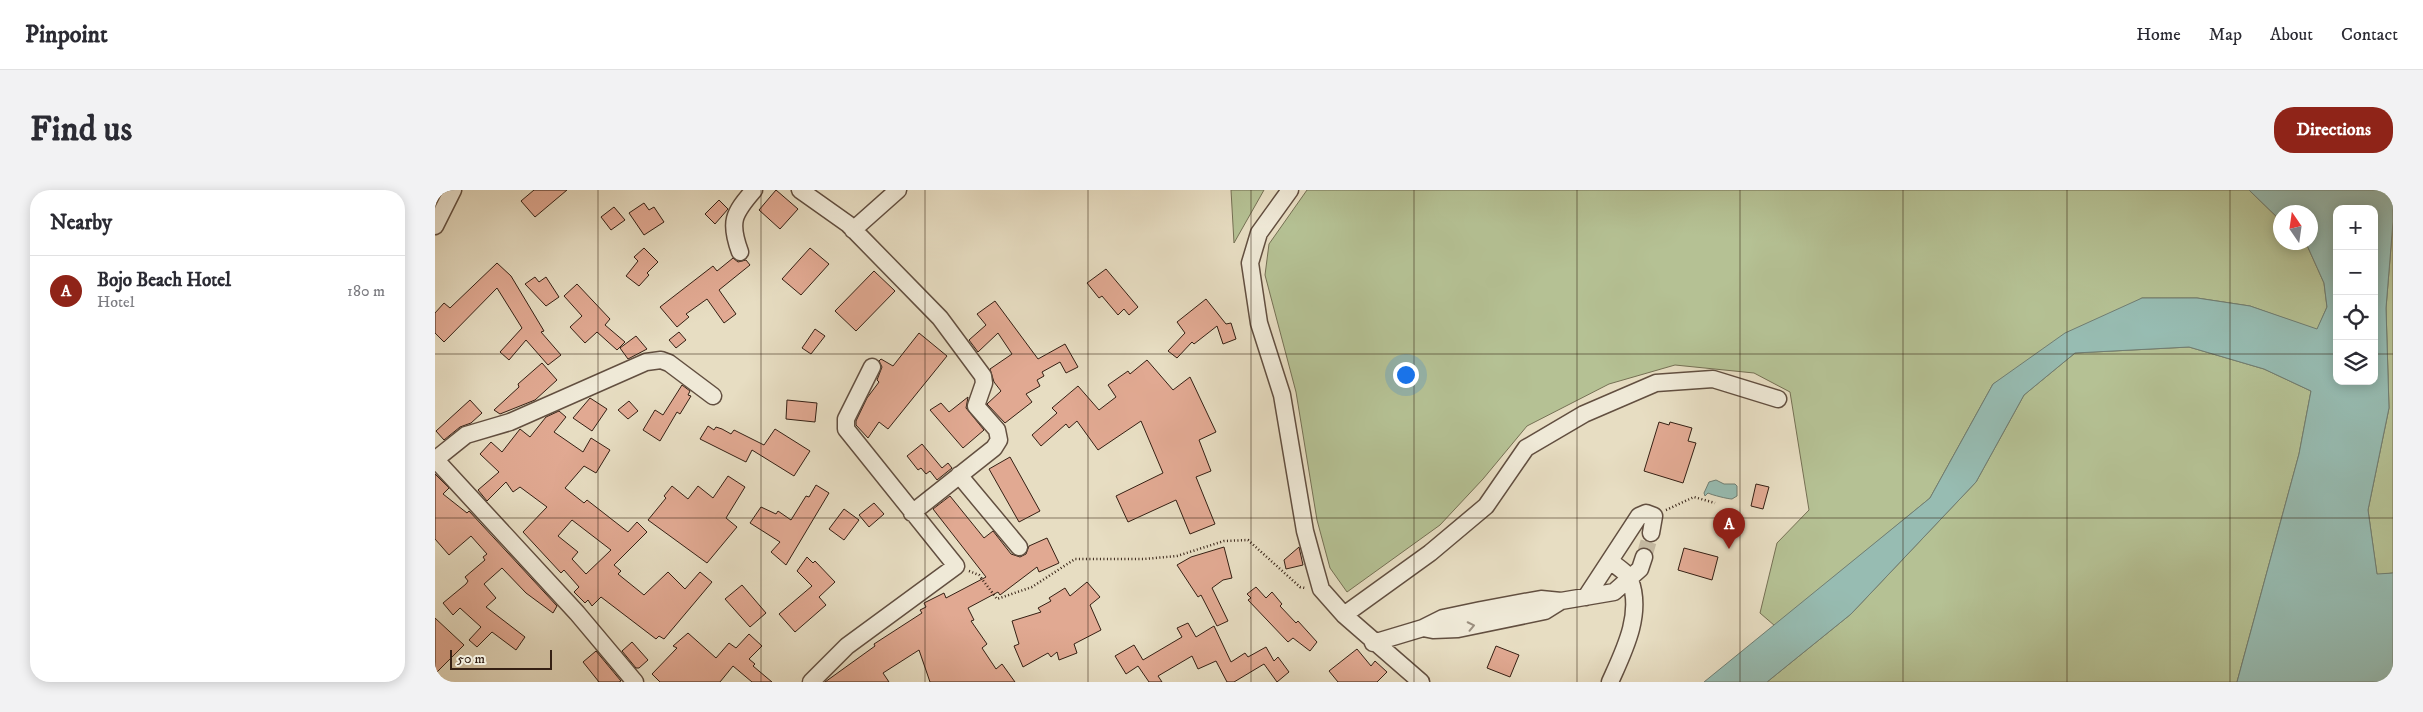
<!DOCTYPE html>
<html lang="en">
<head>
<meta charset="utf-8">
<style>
	:root { --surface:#fff; --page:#f2f2f3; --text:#2b2b33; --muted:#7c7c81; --line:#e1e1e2; --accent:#8f2418 }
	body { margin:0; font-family:"IM FELL DW Pica",serif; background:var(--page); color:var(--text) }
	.controls { position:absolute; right:15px; top:15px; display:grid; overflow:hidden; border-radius:10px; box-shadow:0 2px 12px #0003 }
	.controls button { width:45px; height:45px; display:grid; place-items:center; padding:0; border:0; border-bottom:1px solid var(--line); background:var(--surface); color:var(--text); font:25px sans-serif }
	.compass { position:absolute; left:1838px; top:15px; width:45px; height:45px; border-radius:50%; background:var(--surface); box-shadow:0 2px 12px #0003; rotate:347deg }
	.scale { position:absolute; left:15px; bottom:12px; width:102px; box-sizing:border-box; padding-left:5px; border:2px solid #352014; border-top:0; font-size:14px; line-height:18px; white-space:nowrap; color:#352014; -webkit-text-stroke:4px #efe9d7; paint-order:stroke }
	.you { position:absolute; left:970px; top:184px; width:18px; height:18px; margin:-12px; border:4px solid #fff; border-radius:50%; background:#1a73e8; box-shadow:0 0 0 8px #1a73e833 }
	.badge { display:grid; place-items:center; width:32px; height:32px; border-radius:50%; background:var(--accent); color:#fff; font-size:16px; font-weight:700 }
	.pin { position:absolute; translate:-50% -41px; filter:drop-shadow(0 1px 2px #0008) }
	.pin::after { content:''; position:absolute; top:26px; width:18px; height:15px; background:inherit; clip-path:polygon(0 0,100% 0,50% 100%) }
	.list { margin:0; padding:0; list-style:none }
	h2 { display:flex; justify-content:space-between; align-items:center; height:65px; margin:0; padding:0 20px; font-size:21px }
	h2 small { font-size:16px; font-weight:400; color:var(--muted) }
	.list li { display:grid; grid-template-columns:32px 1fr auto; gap:15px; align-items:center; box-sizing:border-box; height:70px; padding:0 20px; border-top:1px solid var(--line) }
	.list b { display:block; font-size:19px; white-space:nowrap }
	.list p { margin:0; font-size:16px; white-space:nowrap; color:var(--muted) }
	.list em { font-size:16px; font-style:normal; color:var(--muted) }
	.icon { flex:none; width:28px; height:28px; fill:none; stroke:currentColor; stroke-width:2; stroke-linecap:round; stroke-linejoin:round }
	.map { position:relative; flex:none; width:1958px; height:492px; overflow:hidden; border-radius:20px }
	header { display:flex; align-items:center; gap:30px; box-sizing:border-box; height:70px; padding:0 25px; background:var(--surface); border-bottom:1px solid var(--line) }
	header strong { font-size:24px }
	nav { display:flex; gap:28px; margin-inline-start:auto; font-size:18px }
	.intro { display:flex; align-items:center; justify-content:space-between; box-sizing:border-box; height:120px; padding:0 30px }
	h1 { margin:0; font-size:35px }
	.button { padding:12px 22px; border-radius:20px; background:var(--accent); color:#fff; font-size:18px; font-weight:700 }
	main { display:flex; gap:30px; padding:0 30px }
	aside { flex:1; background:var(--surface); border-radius:20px; box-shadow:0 2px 12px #0003 }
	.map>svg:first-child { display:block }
	.green { fill:#b5c194; stroke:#757054 }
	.water { fill:#97bcb2; stroke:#707e73; fill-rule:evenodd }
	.building { fill:#e1a992; stroke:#352014; fill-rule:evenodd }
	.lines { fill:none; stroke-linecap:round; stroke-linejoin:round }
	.minor-tunnel { stroke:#c3b79f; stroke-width:16; stroke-dasharray:16 8; stroke-linecap:butt }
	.minor-casing { stroke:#624f40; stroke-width:19 }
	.path { stroke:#352014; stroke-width:2.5; stroke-dasharray:1 2.5; stroke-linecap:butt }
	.minor { stroke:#efe9d7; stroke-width:16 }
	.oneway { stroke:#9b8f7f }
	.grid { fill:none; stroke:#352014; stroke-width:1; stroke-opacity:0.55 }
</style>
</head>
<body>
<header>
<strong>Pinpoint</strong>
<nav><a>Home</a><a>Map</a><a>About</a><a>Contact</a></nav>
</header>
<div class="intro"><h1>Find us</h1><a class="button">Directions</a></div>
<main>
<aside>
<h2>Nearby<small></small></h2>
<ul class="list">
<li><span class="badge">A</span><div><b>Bojo Beach Hotel</b><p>Hotel</p></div><em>180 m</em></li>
</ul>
</aside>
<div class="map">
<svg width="1958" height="492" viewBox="0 0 1958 492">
	<rect width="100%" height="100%" fill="#e7ddc2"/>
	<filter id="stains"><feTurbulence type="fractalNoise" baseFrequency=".004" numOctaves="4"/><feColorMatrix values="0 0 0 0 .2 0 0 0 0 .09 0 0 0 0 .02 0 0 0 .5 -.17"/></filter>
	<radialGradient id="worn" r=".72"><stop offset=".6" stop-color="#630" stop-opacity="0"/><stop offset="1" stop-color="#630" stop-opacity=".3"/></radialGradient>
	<path class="green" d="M796,0H829L799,53Z
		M872,0H1814L1845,30L1846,52L1871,53L1889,93L1892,117L1882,140L1815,116L1762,108H1707L1558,194L1495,308L1340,436L1325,423L1342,353L1374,320L1355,202L1319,183L1240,175L1174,194L1092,236L1048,289L1005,335L912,402L895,378L882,330L861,202L830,85L834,54Z
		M1958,32V383L1942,385L1933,320L1954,218L1951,118Z
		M1754,157L1829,179L1876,201L1864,264L1802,492H1332L1416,424L1541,292L1589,205L1640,163Z"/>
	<path class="water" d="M1814,0H1958V32L1951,118L1954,218L1933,320L1942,384L1958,383V492H1802L1864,264L1876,201L1829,179L1754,157L1640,163L1589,205L1541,292L1416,424L1332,492H1269L1495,308L1558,194L1630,143L1707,108H1762L1815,116L1882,139L1892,117L1889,93L1871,53L1876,52V22H1846L1845,30ZM1902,19H1939V191H1902Z
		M1281,290L1289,294H1300L1302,296V306L1297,309C1293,309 1277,305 1273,303L1270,306L1269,303L1274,292Z"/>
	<path class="building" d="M99,0H132L100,27L86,11Z
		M341,0L363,19L345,39L324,20Z
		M284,10L293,19L280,34L270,24Z
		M209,13L214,20L219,17L229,32L209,45L194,23Z
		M179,17L190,30L176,40L166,27Z
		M209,58L223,72L212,83L214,85L204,96L191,86L203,71L199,67Z
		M375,58L394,74L366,105L347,89Z
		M298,68L303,72L311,70L315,75L284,100L301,124L289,133L272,109L251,124L254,127L242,137L225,117L278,76L282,81Z
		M62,73L76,86L109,141L106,142L126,165L113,175L91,150L74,170L65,162L87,138L62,98L9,152L0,143V123L9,113L15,118Z
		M671,79L703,117L694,125L689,119L683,125L667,106L664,108L652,93Z
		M439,81L460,101L421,141L400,121Z
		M100,87L104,92L111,87L124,107L111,116L90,94Z
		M142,94L175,129L170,135L190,152L182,160L162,142L150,153L135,137L147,126L129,106Z
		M771,109L791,134L796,133L801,149L788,154L782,136L759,154L757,152L742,168L733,161L750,143L742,132Z
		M560,111L603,169L630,154L643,177L631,183L625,172L607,182L609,186L602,190L605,196L591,204L597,212L570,233L552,214L566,201L559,192L555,179L577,164L563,143L543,162L534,150L551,135L542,124Z
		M380,139L390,146L376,164L367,158Z
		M244,142L251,150L241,158L234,150Z
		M484,143L512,166L453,239L444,232L433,248L421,235V231L432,208L444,192L442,190L447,177L444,171L446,169L458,176Z
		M201,146L212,159L193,169L185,158Z
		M712,170L738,200L755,187L781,242L764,250L776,281L761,287L780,334L755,344L741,310L693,332L681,306L728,283L706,231L663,260L642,231L634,238L631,234L606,256L597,245L622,223L617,218L643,196L664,220L681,207L673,195L693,181L695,184Z
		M107,173L122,190L100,210L65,224L59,220L84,197L83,194Z
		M247,195L255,201L253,205L256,206L245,224L242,222L225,251L208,240L220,220L228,225Z
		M533,207L531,218L549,240L528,258L495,220L506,213L514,222Z
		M155,208L172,219L157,241L138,228Z
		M35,210L47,223L36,233L25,237L9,250L1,241Z
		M352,210L382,213L380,232L351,229Z
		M194,211L203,221L193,229L183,220Z
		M124,221L131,227L119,242L148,262L156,248L175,260L161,283L149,276L130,298L149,313L152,310L193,342L202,332L212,342L179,375L186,381L183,384L209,405L233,382L250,399L265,382L277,392L229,449L224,446L221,449L166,407L157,416L153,410L150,413L139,402L144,397L129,380L126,383L88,342L112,317L85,297L78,302L71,292L52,311L43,300L64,282L45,264L56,252L67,262L85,239L95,247L111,227ZM137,330L176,360L151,384L137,369L143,362L123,346Z
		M1224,232L1234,235L1235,232L1257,238L1253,251L1261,253L1248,293L1209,281Z
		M273,236L279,240L281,237L287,239L296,244L299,240L329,255L340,239L375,261L359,286L317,260L311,272L265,249Z
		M487,254L507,278L513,273L517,278L502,290L495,281L491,284L486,278L483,280L472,266Z
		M575,267L605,321L584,332L554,279Z
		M0,284L14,298L8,304L32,323L34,321L122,416L118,423L91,403L67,378L49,394L61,408L51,417L90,447L81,460L57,442L42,457L34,450L46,437L25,418L18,425L8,413L31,394L33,391L30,387L50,370L48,367L52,364L36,346L14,365L0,349Z
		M293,286L310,297L291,328L302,337L272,373L213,330L231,308L229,306L237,296L253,309L263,296L278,308Z
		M1321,294L1334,297L1328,319L1316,316Z
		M381,295L394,303L351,375L336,362L345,352L315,333L326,317L341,324L343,321L356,330L371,306L374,307Z
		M515,306L549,348L558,341L576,364L585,367L591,364L594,356L612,348L624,373L604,382L602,377L565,405L563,402L533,418L539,430L536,431L552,454L547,458L561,479L567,474L580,492H495L484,460L448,483L454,492H390L440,456L439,454L487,423L485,420L491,417L489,413L509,403L511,408L551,387L498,319Z
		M439,313L449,324L434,337L424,325Z
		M409,319L424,330L409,350L394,339Z
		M789,357L797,388L788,390L777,398L793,431L782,436L766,405L763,407L742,375L756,367Z
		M864,357L868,375L851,379L849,370Z
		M1249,358L1283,367L1277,390L1243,380Z
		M372,367L378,373L380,371L400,392L384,407L391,415L360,442L344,424L377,396L362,381Z
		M652,392L665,407L655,415L666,440L639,454L642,463L624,470L622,462L616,467L613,463L588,477L579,456L584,454L577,431L606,422L603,418L616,411L614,408L630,398L635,406Z
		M307,395L331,423L315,437L290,409Z
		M821,397L831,408L837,402L847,414L845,416L861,433L863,431L882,452L875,461L858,448L853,452L813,410L816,408L812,404Z
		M0,428L29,455L0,484Z
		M753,433L761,447L779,436L796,472L810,463L813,467L831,457L839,471L843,467L854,482L842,492L829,474L799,492H792L781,471L763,479L757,466L723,486L727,492H714L703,476L691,484L680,466L699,455L708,470L747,447L742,438Z
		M253,443L281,468L294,453L301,458L314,444L327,456L314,469L320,474L318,476L337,492H317L298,476L285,492H225L217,484L242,458L238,456Z
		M197,452L213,470L204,478H201L187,461Z
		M1061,456L1084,465L1075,487L1052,478Z
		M922,459L936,476L940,471L952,482L942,492H903L894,481Z
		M161,461L186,491L184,492H164L148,472Z"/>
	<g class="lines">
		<path class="minor-tunnel" d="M1209,367L1216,343"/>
		<defs>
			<path id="minor" d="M365,0L413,34L505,128L548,186L549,193L541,216L562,240L564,250L559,258L477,323
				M855,0L824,43L815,73L824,133L847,205L870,341L879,374L886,399L909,425L986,492
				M0,36L18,0
				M418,40L463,0
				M305,62C294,32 298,24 319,0
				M0,269L142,423L200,492
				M1,269L31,245L75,232L211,172L226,170L234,173L278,206
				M524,285L584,357
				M1151,407L1204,326L1211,323L1219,326L1216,343
				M909,425L995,363L1051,316L1091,258L1149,224L1221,193L1278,189L1343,209
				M988,438L998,440L1023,439L1110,421L1126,411
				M938,453L988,438L1008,428L1046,420L1106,409L1126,411L1179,402L1205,379L1209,367
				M376,492L412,456L521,376L411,239V229L437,177
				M1175,492C1189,461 1208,424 1195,390C1193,383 1181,376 1175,371"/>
		</defs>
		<use href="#minor" class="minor-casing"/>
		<path class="path" d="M1231,320L1259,307L1280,313
			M534,381L544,385L562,409L597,397L640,369H709L742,366L789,351L813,350L865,397L870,398"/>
		<use href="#minor" class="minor"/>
	</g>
	<defs><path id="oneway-chevron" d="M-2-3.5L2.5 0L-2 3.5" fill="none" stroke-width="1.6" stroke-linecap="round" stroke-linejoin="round" transform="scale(1.25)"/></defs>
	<use class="oneway" href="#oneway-chevron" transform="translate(1036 436) rotate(-12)"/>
	<path class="grid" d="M163,0V492M326,0V492M490,0V492M653,0V492M816,0V492M979,0V492M1142,0V492M1305,0V492M1468,0V492M1632,0V492M1795,0V492M0,164H1902M1939,164H1958M0,328H1958"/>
	<rect width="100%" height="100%" filter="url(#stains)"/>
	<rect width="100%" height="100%" fill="url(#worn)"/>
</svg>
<div class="controls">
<button>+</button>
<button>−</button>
<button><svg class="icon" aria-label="locate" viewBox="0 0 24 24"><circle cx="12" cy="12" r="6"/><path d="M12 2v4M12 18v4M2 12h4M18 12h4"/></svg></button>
<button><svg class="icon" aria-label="layers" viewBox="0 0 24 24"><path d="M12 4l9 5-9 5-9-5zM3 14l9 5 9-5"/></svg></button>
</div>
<svg class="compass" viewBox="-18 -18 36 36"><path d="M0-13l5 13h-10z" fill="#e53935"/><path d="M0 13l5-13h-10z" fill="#7c7c81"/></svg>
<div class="scale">50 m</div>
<div class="you"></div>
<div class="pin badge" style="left:1294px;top:359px">A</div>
</div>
</main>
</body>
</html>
